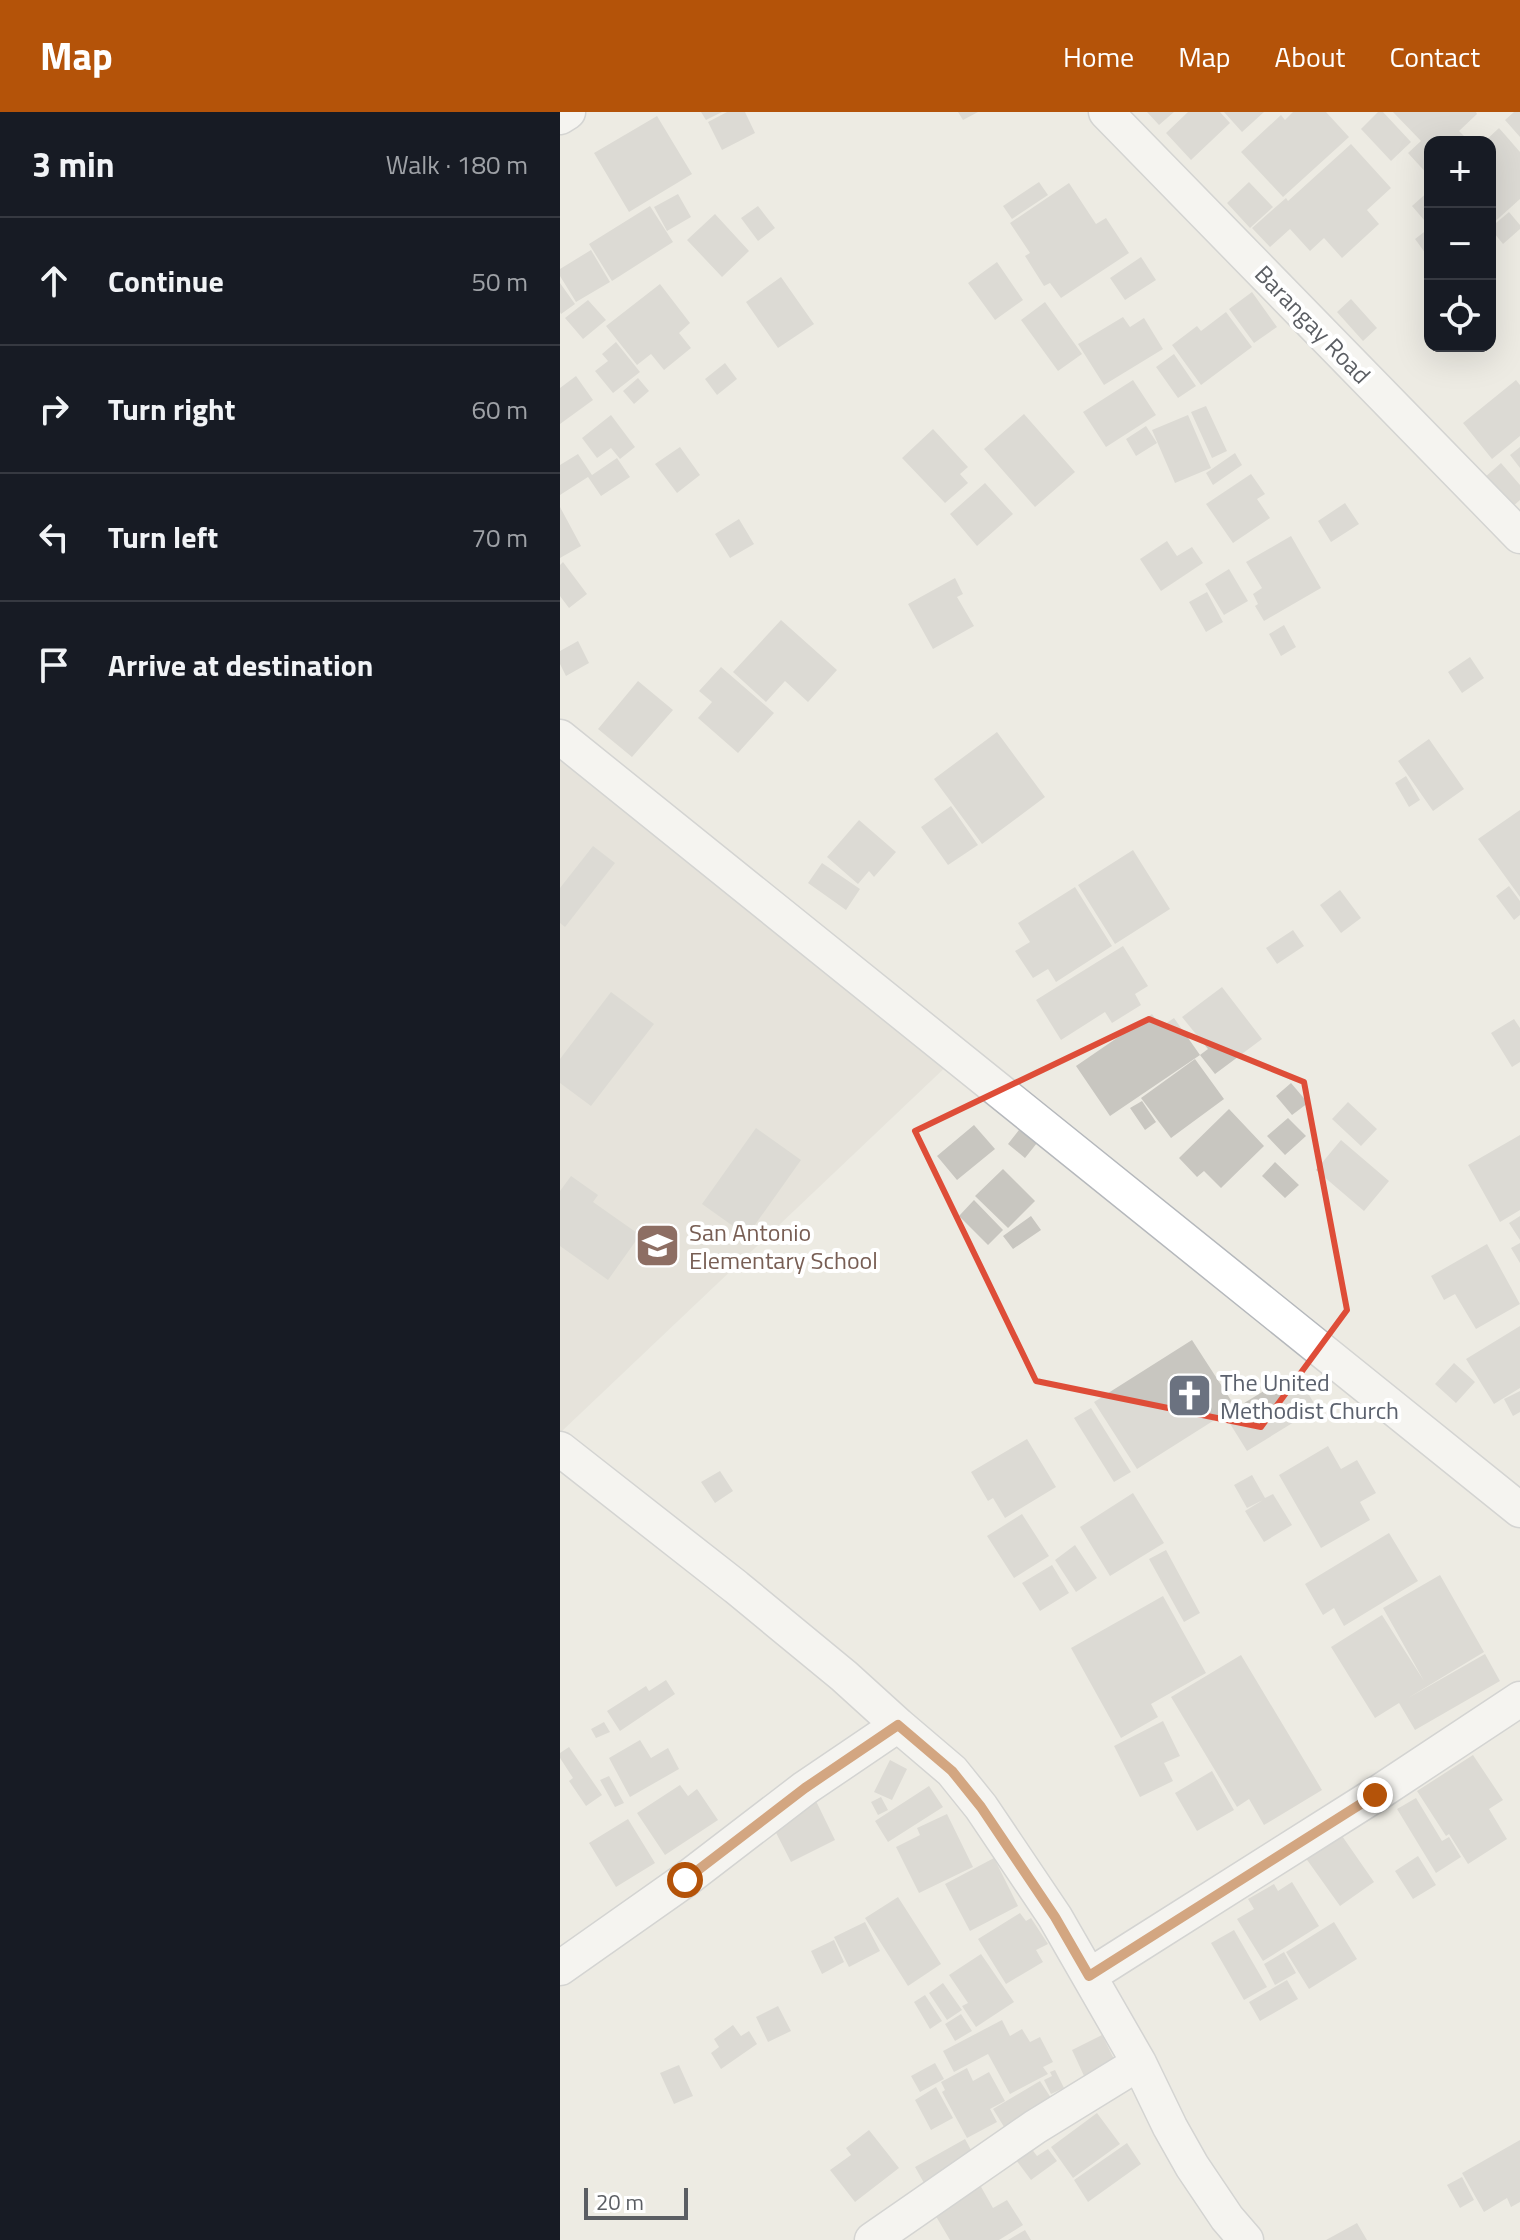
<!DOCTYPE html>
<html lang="en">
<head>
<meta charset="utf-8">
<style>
	:root { --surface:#171b24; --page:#242831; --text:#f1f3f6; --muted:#9ea1a6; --line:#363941; --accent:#b45309 }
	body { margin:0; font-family:"Titillium Web",sans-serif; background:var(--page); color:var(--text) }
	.controls { position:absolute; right:24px; top:24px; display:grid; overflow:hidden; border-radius:16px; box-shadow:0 8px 32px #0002 }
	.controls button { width:72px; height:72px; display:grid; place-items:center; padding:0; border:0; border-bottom:2px solid var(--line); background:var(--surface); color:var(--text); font:40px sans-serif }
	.scale { position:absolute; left:24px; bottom:20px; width:104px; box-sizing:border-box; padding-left:8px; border:4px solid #5b5e63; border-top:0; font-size:22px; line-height:28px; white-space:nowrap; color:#5b5e63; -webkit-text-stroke:6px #fff; paint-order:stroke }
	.stop { position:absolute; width:24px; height:24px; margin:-18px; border:6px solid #b45309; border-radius:50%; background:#fff }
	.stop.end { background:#b45309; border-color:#fff; box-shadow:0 2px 8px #0008 }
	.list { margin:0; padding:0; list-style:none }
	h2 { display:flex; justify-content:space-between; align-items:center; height:104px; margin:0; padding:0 32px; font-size:34px }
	h2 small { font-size:26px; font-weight:400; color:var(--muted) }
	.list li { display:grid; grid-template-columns:52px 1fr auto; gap:24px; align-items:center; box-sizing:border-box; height:128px; padding:0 32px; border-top:2px solid var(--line) }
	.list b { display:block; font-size:30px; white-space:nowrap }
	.list em { font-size:26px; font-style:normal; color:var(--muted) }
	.icon { flex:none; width:44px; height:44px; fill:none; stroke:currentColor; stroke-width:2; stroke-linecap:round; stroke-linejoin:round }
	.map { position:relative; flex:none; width:960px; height:2128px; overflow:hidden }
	header { display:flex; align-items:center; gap:48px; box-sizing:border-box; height:112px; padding:0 40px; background:var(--accent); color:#fff }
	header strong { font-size:38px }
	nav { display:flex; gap:44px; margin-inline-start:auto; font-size:28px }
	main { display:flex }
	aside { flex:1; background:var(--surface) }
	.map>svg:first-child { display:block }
	.education { fill:#dddad1 }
	.building { fill:#c8c6c0 }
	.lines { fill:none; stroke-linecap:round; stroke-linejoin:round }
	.minor-casing { stroke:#b5b8bc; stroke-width:37 }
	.minor { stroke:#fff; stroke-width:34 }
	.route { stroke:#b45309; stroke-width:10 }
	.marked { fill:none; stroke:#de4d38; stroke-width:6; stroke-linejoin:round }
	.labels { text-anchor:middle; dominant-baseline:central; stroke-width:8; stroke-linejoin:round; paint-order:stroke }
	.street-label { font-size:24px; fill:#5b5e63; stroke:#fff }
	.education-label { font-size:24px; fill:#785e54; stroke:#fff; text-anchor:start }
	.worship-label { font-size:24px; fill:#5b616d; stroke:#fff; text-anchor:start }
</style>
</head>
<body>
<header>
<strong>Map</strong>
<nav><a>Home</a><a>Map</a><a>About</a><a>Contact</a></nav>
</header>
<main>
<aside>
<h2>3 min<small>Walk · 180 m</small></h2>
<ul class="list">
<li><svg class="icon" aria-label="ahead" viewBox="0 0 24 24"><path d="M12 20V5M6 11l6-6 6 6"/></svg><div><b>Continue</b></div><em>50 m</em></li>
<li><svg class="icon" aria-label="right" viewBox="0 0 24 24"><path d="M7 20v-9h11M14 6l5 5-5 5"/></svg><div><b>Turn right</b></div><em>60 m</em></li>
<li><svg class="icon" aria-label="left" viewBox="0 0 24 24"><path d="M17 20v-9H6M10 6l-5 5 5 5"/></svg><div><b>Turn left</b></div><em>70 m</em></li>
<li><svg class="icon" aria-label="arrive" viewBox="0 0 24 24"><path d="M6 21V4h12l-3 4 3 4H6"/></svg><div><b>Arrive at destination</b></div></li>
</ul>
</aside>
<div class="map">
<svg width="960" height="2128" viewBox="0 0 960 2128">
	<rect width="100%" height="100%" fill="#edebe3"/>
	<path class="education" d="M0,636L392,949L1,1320H0Z"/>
	<path class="building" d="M141,0H162L146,8Z
		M167,0H185L195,21L162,38L148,10Z
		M398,0H418L403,8Z
		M587,0H614L599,13Z
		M628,0H660L670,11L631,48L606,21Z
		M664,0H704L682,20Z
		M733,0H766L789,25L723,85L681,40L721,3L725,8Z
		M818,0H823L851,30L831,49L801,17Z
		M833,0H916L917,2L899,19L910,30H870V65L848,41L861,29Z
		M954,0H960V25L945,8Z
		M97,4L132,62L69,100L34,41Z
		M939,16L960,40V87L930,114V30H924Z
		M791,32L831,76L807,98L819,112L782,146L764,126L750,139L730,117L710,135L692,116L726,86L728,89Z
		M479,70L488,83L452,107L443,94Z
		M689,70L713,95L690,116L667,91Z
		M509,71L536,112L546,106L569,141L501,186L490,171L484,174L465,144L470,141L450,111Z
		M870,78V115L852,94Z
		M118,82L131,105L107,119L94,95Z
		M90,94L113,130L52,169L29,132Z
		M198,94L215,116L198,129L181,106Z
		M949,100L960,113V117L943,132L930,116Z
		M155,102L189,139L162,165L127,128Z
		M868,117L870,120V139L866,142L855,127Z
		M31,138L50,170L16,190L0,164V157Z
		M581,145L596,168L565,188L550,166Z
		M437,150L463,188L435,208L408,171Z
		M221,165L254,212L218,236L186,190Z
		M0,171L15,192L1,202L0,200Z
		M100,172L130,211L119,221L131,236L104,258L91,242L77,253L46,214Z
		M692,180L717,215L694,231L669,197Z
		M791,187L817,216L803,229L777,200Z
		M28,188L46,208L23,227L5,206Z
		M485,190L522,242L498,259L461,208Z
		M666,200L692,235L641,273L612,233L637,214L641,219Z
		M563,205L570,215L584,206L603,237L544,273L518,232Z
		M56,230L80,260L53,281L35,259L48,249L42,242Z
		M614,242L636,274L618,286L596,255Z
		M165,251L177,267L157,283L145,267Z
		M16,264L33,288L0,312V276Z
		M78,266L89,279L74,292L63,279Z
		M573,268L596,303L546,335L523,300Z
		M956,268L960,273V324L932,347L903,311Z
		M646,294L667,339L652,346L631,300Z
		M464,302L515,360L475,395L424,337Z
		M51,303L75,335L60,347L51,336L37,346L22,326Z
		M628,303L651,356L615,371L592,318Z
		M586,314L597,331L576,344L566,327Z
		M373,317L408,355L400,362L408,371L385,391L342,346Z
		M120,335L140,363L117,381L95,352Z
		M960,335V356L950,343Z
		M675,341L682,353L653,373L646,361Z
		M18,342L32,363L57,346L70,365L41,384L28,365L0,383V353Z
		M941,351L960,373V388L951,396L924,366Z
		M691,362L705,382L697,387L710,406L673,431L646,392Z
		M425,371L453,402L417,434L390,402Z
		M785,391L799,412L771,430L758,409Z
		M0,395L21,434L0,446Z
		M179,407L194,432L170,446L155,422Z
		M731,424L761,476L704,509L695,494L698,492L693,482L702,476L686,450Z
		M607,429L617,444L632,435L643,451L601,479L580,447Z
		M3,450L27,482L9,496L0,484V453Z
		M669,457L688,489L664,503L645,472Z
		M395,466L403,482L397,485L414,514L373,537L348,492Z
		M647,480L663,510L646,520L629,490Z
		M221,508L277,558L248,590L225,569L206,590L173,560Z
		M724,513L736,535L721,544L709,522Z
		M18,529L29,551L6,564L0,552V539Z
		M910,545L924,566L902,581L888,560Z
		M161,555L214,601L178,641L138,606L152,590L139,579Z
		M78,569L113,598L72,645L38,617Z
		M437,620L485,685L422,732L374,667Z
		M869,627L904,677L873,699L838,649Z
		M846,664L860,688L849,695L835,671Z
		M391,694L418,733L388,753L361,715Z
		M960,698V785L918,727Z
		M299,708L336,740L314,765L309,759L298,772L267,745Z
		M33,734L55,751L5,815L0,811V776Z
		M573,738L610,797L555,832L518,773Z
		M262,751L300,777L286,798L248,771Z
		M949,774L960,789V803L954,808L936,784Z
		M515,775L552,834L496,870L488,857L473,866L455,839L470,830L458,811Z
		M780,778L801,806L781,821L760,793Z
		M733,818L744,834L717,852L706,836Z
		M563,834L588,874L575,882L581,893L552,911L545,900L501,928L476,888Z
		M662,875L702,927L655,962L640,943L648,937L622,905Z
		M51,880L94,912L31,994L0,971V947Z
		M592,902L601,915L614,906L640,943L550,1004L516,954Z
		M954,907L960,916V950L952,955L931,921Z
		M635,947L664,987L611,1026L581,986Z
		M731,971L748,991L732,1003L716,984Z
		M582,989L596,1010L585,1018L570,996Z
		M788,990L817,1017L801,1034L772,1007Z
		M669,997L704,1034L661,1076L644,1059L637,1065L619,1046Z
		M728,1006L746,1024L725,1043L707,1024Z
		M414,1013L435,1037L397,1068L377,1044Z
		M196,1016L241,1048L187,1124L142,1092Z
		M459,1018L477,1031L465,1046L448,1032Z
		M960,1023V1098L940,1110L908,1053Z
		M781,1028L829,1069L804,1099L756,1058Z
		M715,1050L739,1073L725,1086L702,1064Z
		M443,1057L475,1089L448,1116L415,1084Z
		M11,1064L38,1083L33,1090L80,1123L48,1168L0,1134V1079Z
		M414,1088L443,1118L428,1133L399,1104Z
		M471,1104L481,1118L453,1137L443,1124Z
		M960,1104V1128L949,1111Z
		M960,1131V1151L951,1136Z
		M927,1132L960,1192L916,1217L895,1182L884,1188L871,1164Z
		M960,1214V1276L934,1292L906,1247Z
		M632,1228L676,1296L735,1260L757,1296L687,1339L664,1302L577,1357L534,1290Z
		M894,1251L915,1270L896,1291L875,1272Z
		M960,1279V1300L953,1304L944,1287Z
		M531,1296L571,1360L554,1370L514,1306Z
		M467,1327L496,1375L445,1406L433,1386L428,1389L411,1360Z
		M768,1334L781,1357L797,1348L816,1381L800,1390L810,1408L761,1436L719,1363Z
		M160,1359L173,1379L155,1391L141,1370Z
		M692,1363L705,1386L713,1382L732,1413L704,1430L685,1399L703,1388L687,1396L674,1373Z
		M573,1381L604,1431L550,1464L520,1415Z
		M462,1402L489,1444L454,1466L427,1424Z
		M829,1421L858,1469L784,1514L774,1496L763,1503L745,1472Z
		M515,1433L537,1466L516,1480L495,1448Z
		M606,1438L640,1501L624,1510L589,1447Z
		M492,1453L509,1481L480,1499L462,1471Z
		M880,1463L924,1540L848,1586L925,1542L940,1569L855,1618L839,1591L815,1606L771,1535L822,1503L864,1569L823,1496Z
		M603,1484L646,1561L591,1592L598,1605L561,1626L511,1536Z
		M681,1543L762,1678L704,1713L689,1687L677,1695L611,1585Z
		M106,1568L115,1582L60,1619L47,1599L86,1574L89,1579Z
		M603,1609L620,1644L604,1651L613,1669L580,1685L554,1634Z
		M44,1610L50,1620L36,1626L31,1617Z
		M80,1628L91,1646L108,1636L119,1657L70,1685L49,1646Z
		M9,1635L42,1683L26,1694L9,1669L13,1666L0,1646V1641Z
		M913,1643L943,1688L929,1697L947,1727L908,1752L889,1722L886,1724L857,1679Z
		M330,1648L347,1657L332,1688L314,1680Z
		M652,1659L674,1698L637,1719L615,1681Z
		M49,1664L64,1691L55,1695L40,1668Z
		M120,1673L128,1684L137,1677L158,1708L105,1743L77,1701Z
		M369,1674L383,1695L328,1730L315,1709Z
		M321,1685L328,1698L318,1703L311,1690Z
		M856,1686L882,1729L889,1725L901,1745L876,1761L837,1697Z
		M256,1689L275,1728L231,1750L211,1711Z
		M387,1702L413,1755L359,1781L336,1735L360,1723L357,1716Z
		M68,1707L95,1751L56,1775L29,1731Z
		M780,1721L814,1770L780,1794L745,1745Z
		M858,1744L876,1773L853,1787L835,1759Z
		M434,1746L458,1794L410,1819L385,1772Z
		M732,1770L759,1814L703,1849L677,1807L694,1797L688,1787L714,1772L718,1779Z
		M338,1785L381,1852L348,1874L305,1806Z
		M460,1801L466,1809L471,1806L488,1832L476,1838L483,1850L446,1872L418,1827Z
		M305,1810L320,1839L289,1855L274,1825Z
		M774,1810L797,1847L749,1877L726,1840Z
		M674,1818L707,1875L684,1888L651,1831Z
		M274,1828L284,1850L262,1862L251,1839Z
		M724,1840L736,1861L715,1873L704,1852Z
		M421,1842L454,1890L416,1915L402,1894L408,1891L389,1863Z
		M727,1868L738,1887L700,1909L689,1890Z
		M383,1871L402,1898L387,1908L369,1881Z
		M365,1883L382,1909L370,1917L354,1890Z
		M218,1894L231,1919L208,1930L196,1905Z
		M401,1902L412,1919L395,1929L385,1912Z
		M442,1908L450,1924L462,1917L470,1930L480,1925L493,1950L483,1955L488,1962L450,1982L428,1942L394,1960L383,1939Z
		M173,1913L181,1924L189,1919L197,1932L161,1957L151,1941L159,1935L154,1927Z
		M542,1923L556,1951L525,1966L512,1938Z
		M375,1951L384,1967L360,1980L351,1964Z
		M119,1953L133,1984L114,1992L100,1961Z
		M407,1956L413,1969L429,1960L445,1989L430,1997L437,2010L407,2026L382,1980L385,1978L381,1970Z
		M495,1958L504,1976L491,1982L484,1968L492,1964L490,1960Z
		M480,1969L493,1989L446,2018L433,1997Z
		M376,1975L393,2006L371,2018L355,1988Z
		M537,2001L560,2032L513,2066L491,2035Z
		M309,2018L339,2056L295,2090L270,2058L291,2043L286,2036Z
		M405,2027L417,2049L368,2078L355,2055Z
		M465,2028L477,2044L488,2037L497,2049L471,2068L450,2040Z
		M960,2028V2090L951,2095L947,2086L924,2100L902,2061Z
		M567,2031L581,2052L528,2090L514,2068Z
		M902,2065L914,2088L900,2096L887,2073Z
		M420,2073L433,2096L447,2088L463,2113L439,2128H390L374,2101Z
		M797,2111L807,2128H766Z
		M465,2118L471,2128H448Z"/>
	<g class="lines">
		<defs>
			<path id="minor" d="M546,0L960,424
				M0,5L8,0
				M0,625L960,1398
				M0,1337L176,1475L284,1564L338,1613L392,1659L421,1695L495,1805L579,1951L610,2015L632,2054L667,2106L686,2128
				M0,1856L125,1768L245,1676L338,1613
				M529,1864L815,1683L960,1587
				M312,2128L475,2015L579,1951"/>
		</defs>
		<use href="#minor" class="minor-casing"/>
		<use href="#minor" class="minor"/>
	</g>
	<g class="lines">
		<path class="route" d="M125,1768L245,1676L338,1613L392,1659L421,1695L495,1805L529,1864L815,1683"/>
	</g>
	<path d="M0 0H960V2128H0ZM589,907L744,970L787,1198L701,1315L476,1269L355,1019Z" fill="#edebe3" fill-opacity=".55" fill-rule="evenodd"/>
	<path class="marked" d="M589,907L744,970L787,1198L701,1315L476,1269L355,1019Z"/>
	<defs>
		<symbol id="school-square" viewBox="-11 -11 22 22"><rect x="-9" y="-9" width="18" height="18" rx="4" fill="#8d6e63" stroke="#fff"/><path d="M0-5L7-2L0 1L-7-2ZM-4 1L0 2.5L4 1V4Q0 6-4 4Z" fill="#fff"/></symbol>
		<symbol id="church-square" viewBox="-11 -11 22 22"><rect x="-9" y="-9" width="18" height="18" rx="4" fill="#6b7280" stroke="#fff"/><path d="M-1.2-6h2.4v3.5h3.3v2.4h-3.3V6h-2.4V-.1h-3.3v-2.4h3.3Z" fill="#fff"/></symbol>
	</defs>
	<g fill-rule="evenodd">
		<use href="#school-square" x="72" y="1108" width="51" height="51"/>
		<use href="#church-square" x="604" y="1258" width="51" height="51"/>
	</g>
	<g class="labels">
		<g class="street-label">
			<text transform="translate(753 212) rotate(46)">Barangay Road</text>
		</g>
		<g class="education-label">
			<text x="129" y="1120">San Antonio<tspan x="129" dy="28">Elementary School</tspan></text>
		</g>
		<g class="worship-label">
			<text x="660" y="1270">The United<tspan x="660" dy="28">Methodist Church</tspan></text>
		</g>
	</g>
</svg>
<div class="controls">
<button>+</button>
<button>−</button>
<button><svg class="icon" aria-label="locate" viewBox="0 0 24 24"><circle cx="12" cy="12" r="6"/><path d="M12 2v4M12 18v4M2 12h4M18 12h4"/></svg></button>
</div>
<div class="scale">20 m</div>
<div class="stop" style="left:125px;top:1768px"></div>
<div class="stop end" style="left:815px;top:1683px"></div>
</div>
</main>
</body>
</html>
